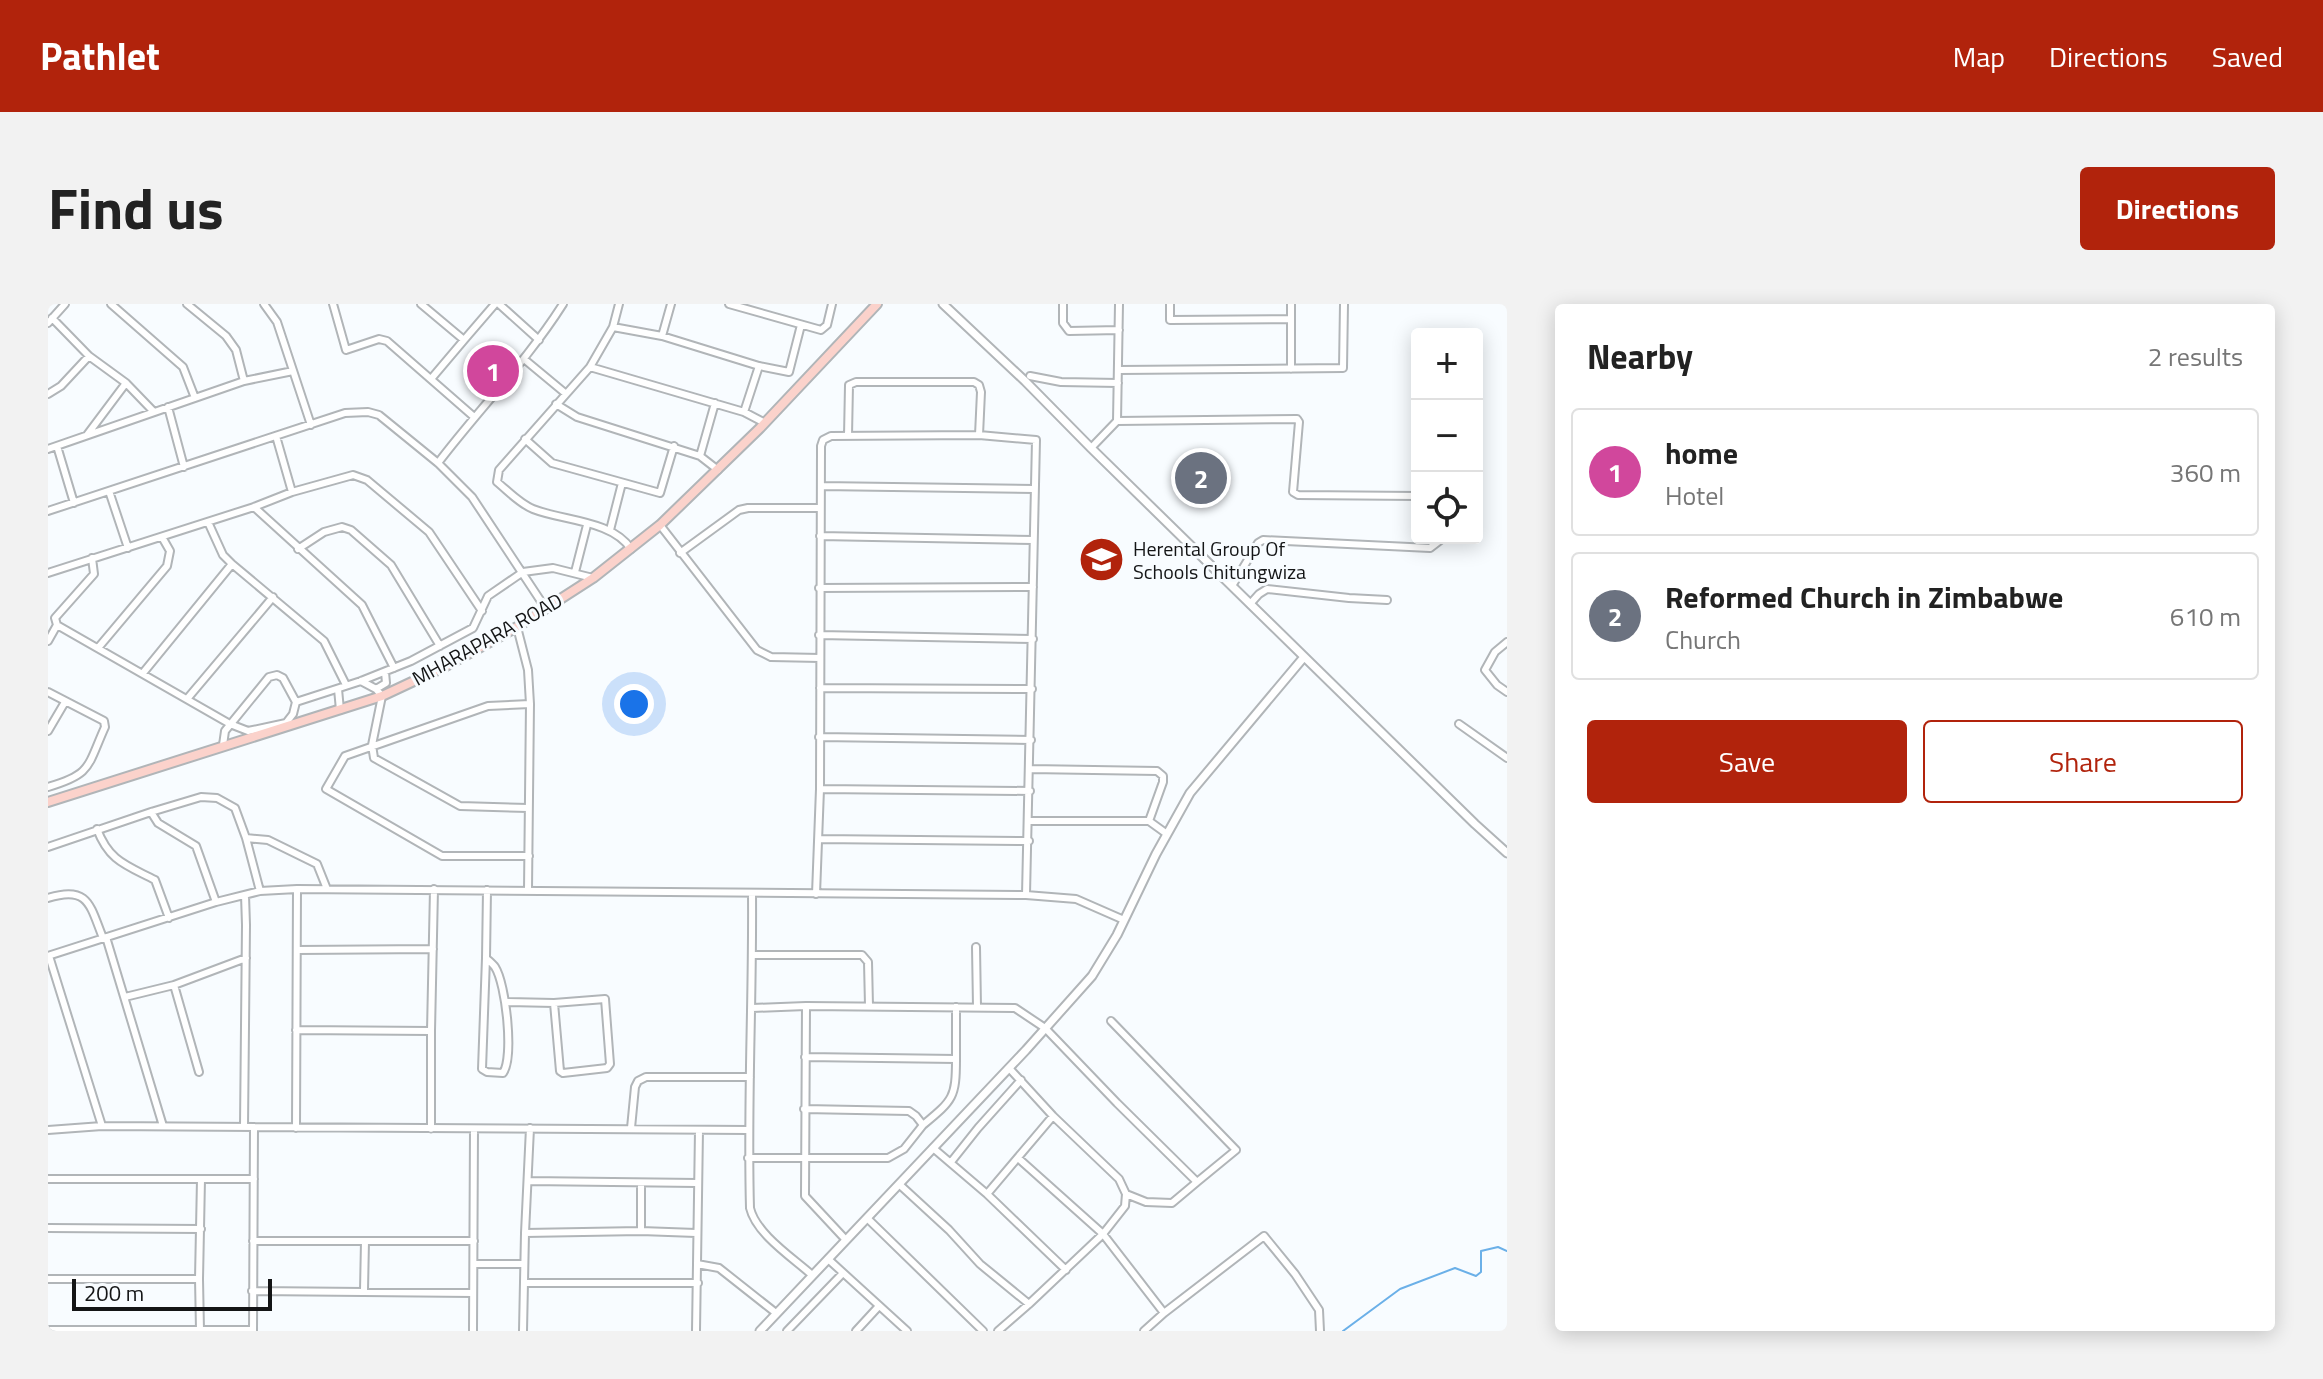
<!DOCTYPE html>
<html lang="en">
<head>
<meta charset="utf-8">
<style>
	:root { --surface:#fff; --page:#f2f2f2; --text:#222; --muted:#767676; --line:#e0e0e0; --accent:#b1230c }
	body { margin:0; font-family:"Titillium Web",sans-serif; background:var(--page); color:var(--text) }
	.controls { position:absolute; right:24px; top:24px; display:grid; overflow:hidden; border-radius:8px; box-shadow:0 4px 20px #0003 }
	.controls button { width:72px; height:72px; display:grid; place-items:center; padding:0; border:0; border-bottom:2px solid var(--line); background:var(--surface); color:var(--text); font:40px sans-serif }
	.scale { position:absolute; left:24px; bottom:20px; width:200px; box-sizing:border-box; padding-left:8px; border:4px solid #141516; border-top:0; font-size:22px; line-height:28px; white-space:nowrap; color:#141516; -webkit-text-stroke:6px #f8fcff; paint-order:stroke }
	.you { position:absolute; left:586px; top:400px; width:28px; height:28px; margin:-20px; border:6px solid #fff; border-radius:50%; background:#1a73e8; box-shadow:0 0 0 12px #1a73e833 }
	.badge { display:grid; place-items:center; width:52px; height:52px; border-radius:50%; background:var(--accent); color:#fff; font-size:26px; font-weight:700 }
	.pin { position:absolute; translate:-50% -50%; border:4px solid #fff; box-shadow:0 2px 8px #0006 }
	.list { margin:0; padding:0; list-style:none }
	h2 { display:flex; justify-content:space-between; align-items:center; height:104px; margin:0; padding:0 32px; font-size:34px }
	h2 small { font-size:26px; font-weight:400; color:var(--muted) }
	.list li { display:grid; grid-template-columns:52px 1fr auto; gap:24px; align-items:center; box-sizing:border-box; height:128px; margin:0 16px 16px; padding:0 16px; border:2px solid var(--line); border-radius:8px }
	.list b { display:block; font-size:30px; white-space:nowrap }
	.list p { margin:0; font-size:26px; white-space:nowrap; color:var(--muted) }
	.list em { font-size:26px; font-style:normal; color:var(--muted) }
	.actions { display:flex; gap:16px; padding:24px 32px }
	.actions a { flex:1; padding:18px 0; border:2px solid var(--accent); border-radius:8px; text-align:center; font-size:28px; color:var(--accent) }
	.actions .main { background:var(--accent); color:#fff }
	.icon { flex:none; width:44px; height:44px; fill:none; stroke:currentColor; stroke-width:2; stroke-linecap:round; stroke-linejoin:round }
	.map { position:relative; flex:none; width:1459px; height:1027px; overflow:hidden; border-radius:8px }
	header { display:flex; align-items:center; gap:48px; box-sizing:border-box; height:112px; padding:0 40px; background:var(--accent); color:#fff }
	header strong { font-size:38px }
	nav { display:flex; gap:44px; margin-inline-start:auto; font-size:28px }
	.intro { display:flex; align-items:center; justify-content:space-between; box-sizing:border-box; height:192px; padding:0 48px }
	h1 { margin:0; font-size:56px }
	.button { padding:20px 36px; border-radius:8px; background:var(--accent); color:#fff; font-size:28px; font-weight:700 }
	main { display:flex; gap:48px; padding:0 48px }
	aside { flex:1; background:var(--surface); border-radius:8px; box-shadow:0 4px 20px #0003 }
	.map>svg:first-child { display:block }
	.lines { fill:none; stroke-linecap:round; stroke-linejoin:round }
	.stream { stroke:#6bb0e8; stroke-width:2 }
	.minor-casing { stroke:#b1b5b8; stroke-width:10 }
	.tertiary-casing { stroke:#b1b5b8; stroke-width:11 }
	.secondary-casing { stroke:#b1b5b8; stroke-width:12 }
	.minor { stroke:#fff; stroke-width:6 }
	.tertiary { stroke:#fff; stroke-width:7 }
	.secondary { stroke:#fbd2cb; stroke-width:8 }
	.labels { text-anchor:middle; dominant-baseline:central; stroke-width:6; stroke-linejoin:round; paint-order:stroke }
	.poi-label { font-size:20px; fill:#141516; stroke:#f8fcff; text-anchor:start }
	.street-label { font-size:20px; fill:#141516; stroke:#f8fcff }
</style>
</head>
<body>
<header>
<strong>Pathlet</strong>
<nav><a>Map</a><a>Directions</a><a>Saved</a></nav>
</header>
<div class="intro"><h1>Find us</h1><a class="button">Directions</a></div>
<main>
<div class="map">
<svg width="1459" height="1027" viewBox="0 0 1459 1027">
	<rect width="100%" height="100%" fill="#f8fcff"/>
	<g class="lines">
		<path class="stream" d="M1295,1027L1352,985L1407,964L1428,972L1433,968V947L1450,943L1459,947"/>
		<defs>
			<path id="minor" d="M63,0L135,63L147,94
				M139,0L178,32L188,46L196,77
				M216,0L229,18L263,121
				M285,0L298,46L331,35L339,37L425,112
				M373,0L416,36L447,0
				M451,0L491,36
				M571,0L565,23L542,63L451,166L449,178C460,187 472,200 485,205C515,217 564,216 583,245
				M623,0L614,32L711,62L741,68L753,21
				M681,0L773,26L779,21L784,0
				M1015,0V19L1021,27L1071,26
				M1071,0L1069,117L1249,115L1251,118L1245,188L1250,191L1369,192
				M1122,0V16L1243,15
				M1243,0V65
				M4,14L41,52
				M0,19L17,0
				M565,23L614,32
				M476,55L517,89
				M542,63L696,108L717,119
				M1071,66L1295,64L1296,0
				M982,72L1013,78L1070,79
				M383,75L416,36
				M0,90L13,82L41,52L78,79L106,108
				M508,100L529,113L652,152L670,166
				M120,103L136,163
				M696,108L711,62
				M39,131L78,79
				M228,132L244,188
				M800,132L801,81L808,78H926L931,81L933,88L931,131
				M477,135L504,159L612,189L626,142
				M9,142L26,199
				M1043,144L1069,117
				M0,145L196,77L245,67
				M652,152L667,99
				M390,159C431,105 479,57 515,0
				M773,182L986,185
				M61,187L80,244
				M206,203L314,301L346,364
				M0,207L297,109L320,108L331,111L390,159L424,193L498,305
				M160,218L175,251L184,260L276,337L298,381
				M612,221L709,346L723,353L772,354
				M562,226L574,179
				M772,232L985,236
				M250,245L276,228L294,223L303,226L343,261L392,342
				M632,249L691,206L700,204H772
				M44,254L46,270L7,314L9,321L182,420L200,427L238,419L245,410L248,398L313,377L363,357L425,324L440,292L475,268L505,264L545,274
				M527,268L539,221
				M0,269L206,203L244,188L305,171L319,176L381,228L434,307
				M1184,282L1210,239L1215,236L1382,244L1395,234
				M771,284L985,283
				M1202,300L1211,290L1219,285L1301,294L1339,296
				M469,323L480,366L482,400L480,586
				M771,331L985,335
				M0,337L9,321
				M1459,338L1447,348L1437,366L1449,381L1459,388
				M50,344L119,262L122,247L114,233
				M95,369L184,260
				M313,377L328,385L334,392L324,441L326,454L412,502L480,504
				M772,384L984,385
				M290,385L292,406
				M328,385L338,379L337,368
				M0,388L56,417L57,423C39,463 44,470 0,483
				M139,395L225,293
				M1411,420L1459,454
				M0,427L17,398
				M771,433L983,436
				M175,441L177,427L221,373L229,371L235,374L248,398
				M982,465L1109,467L1115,472V478L1101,517
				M772,485L982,487
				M103,508L110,519L148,542L168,598
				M981,517H1101L1119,530
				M49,525C61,557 78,561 107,576L121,614
				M198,534L220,536L269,560L279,585
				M770,535L981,537
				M0,543L103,508L153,493L169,494L187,504L198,534L212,587
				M481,552H394L278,485L297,452L440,402L482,400
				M704,589C705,694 699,799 702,904C708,930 745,954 764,971
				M768,590L772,485L773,142L775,136L783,132L931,131L988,136L978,591
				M0,594C41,581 42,602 55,634
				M58,633L115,822
				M928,643L929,703
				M249,646L385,645
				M704,651H814L820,658L821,702
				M0,652L168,598L212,587L249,585L978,591L1028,595L1076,616
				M1,652L54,822
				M438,654L434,765L439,768L455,769C466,753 458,680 447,663C445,660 441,657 438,654L439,586
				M126,681L151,768
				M77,693L126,681L198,654
				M459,698L506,699L557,695L562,760L559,764L515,769L512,767L506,699
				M758,702L757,892L798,936
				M704,704L758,702L967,704L997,724L1069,799L1149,878L1188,846L1063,717
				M248,726L383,727
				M757,753L908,755V703
				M875,821C905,796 908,794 908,755
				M196,823L198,621L197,591
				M248,824L249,585
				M583,824L587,783L590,777L598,773H702
				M383,825V727L386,585
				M0,826L54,822L701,826
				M885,844L939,890L1018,966
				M700,854H840L856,845L875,821L868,812L861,807L756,805
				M970,854L1055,930L1116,1009L1216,932L1247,970L1271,1006L1272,1027
				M903,858L930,824L973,776
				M0,875H206
				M480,877L649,879
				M593,880V927
				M852,881L901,926L932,960L981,1000
				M939,890L1005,812
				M1078,890L1098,898L1124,899L1149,878
				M820,915L935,1027
				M0,924L153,925
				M477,929L593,927L648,929
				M205,937H426
				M780,955L859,1027
				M426,960H476
				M649,960L671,964L728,1009
				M0,975H151L153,875
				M151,975L152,1026
				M476,979H650
				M316,986L317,937
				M204,987L425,989
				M0,1026H205
				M205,1027L206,823
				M425,1027L426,825
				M475,1027L477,929L482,824
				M648,1027L651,826
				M739,1027L795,969
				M808,1027L831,1002
				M950,1027L981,1000L1055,930L1077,902L1078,890L1071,875L1005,812L961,764
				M1096,1027L1116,1009"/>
			<path id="tertiary" d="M895,0L977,77L1043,144L1427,520L1459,549
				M712,1027L978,746L1044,672L1069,631L1108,550L1142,489L1256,353"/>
			<path id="secondary" d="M0,498L334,392L398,362L469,323L545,274L612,221L712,124L829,0"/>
		</defs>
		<use href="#minor" class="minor-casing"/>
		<use href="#tertiary" class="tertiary-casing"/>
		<use href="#secondary" class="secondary-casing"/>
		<use href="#minor" class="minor"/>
		<use href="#tertiary" class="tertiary"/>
		<use href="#secondary" class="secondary"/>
	</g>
	<defs>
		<symbol id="school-disc" viewBox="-11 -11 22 22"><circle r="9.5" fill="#b1230c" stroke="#f8fcff"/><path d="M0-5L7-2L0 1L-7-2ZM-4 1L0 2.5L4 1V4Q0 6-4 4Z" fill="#fff"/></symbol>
	</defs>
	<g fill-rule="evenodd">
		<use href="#school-disc" x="1028" y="230" width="51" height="51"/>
	</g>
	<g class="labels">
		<g class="poi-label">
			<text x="1085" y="244">Herental Group Of<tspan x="1085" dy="23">Schools Chitungwiza</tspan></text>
		</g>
		<g class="street-label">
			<text transform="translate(439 335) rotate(-29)">MHARAPARA ROAD</text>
		</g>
	</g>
</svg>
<div class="controls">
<button>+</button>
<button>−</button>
<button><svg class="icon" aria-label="locate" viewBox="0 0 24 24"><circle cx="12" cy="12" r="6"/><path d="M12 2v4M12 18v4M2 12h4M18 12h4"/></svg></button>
</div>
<div class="scale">200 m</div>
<div class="you"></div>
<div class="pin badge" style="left:445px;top:67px;background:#d1479c">1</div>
<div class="pin badge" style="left:1153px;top:174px;background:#6b7280">2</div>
</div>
<aside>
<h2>Nearby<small>2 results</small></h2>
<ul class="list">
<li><span class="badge" style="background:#d1479c">1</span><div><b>home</b><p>Hotel</p></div><em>360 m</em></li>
<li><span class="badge" style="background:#6b7280">2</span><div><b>Reformed Church in Zimbabwe</b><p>Church</p></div><em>610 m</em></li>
</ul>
<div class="actions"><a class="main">Save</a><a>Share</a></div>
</aside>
</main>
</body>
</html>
